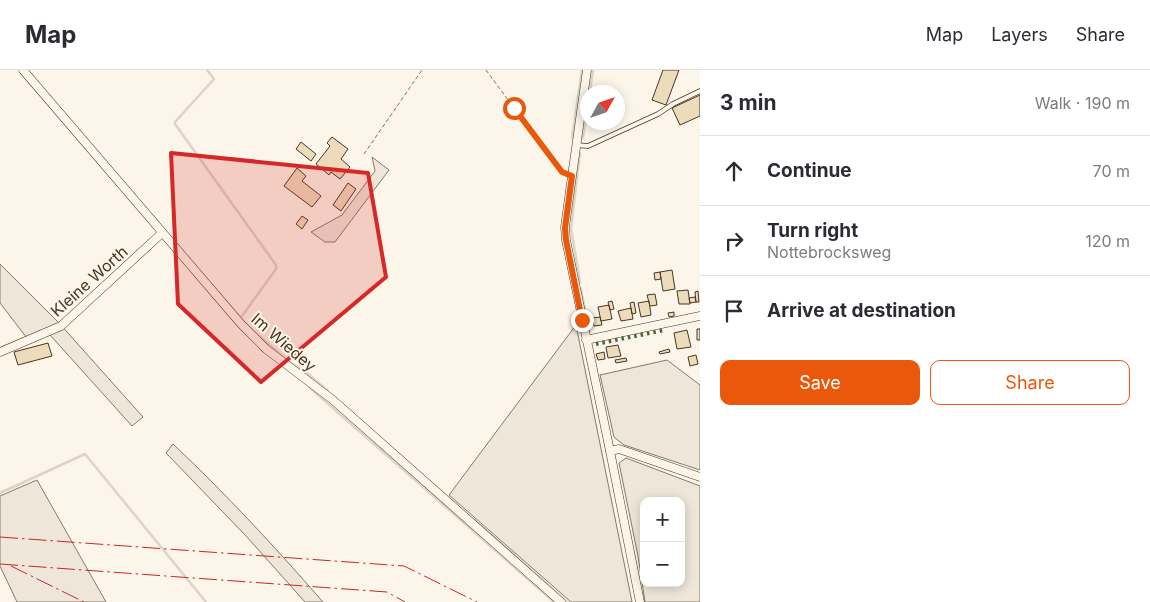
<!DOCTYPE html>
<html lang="en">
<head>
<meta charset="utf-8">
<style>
	:root { --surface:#fff; --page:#f2f2f3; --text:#2b2b33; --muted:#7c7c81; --line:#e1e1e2; --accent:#ea580c }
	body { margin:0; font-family:Inter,sans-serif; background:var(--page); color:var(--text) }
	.controls { position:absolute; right:15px; bottom:15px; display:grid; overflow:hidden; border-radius:10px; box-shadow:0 2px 12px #0003 }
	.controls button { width:45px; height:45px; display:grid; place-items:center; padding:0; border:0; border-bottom:1px solid var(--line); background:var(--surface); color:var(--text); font:25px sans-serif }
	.compass { position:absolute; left:580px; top:15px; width:45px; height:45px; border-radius:50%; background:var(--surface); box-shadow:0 2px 12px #0003; rotate:50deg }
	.stop { position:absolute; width:15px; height:15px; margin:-11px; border:4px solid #ea580c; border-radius:50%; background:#fff }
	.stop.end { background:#ea580c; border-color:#fff; box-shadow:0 1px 5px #0008 }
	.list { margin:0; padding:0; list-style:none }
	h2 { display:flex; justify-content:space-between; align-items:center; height:65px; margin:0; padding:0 20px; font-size:21px }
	h2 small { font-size:16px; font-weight:400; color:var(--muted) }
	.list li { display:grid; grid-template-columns:32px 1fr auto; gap:15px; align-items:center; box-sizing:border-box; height:70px; padding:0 20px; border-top:1px solid var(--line) }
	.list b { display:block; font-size:19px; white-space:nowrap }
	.list p { margin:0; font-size:16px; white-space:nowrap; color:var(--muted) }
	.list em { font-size:16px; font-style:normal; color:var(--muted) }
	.actions { display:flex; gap:10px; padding:15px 20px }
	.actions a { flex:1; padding:11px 0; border:1px solid var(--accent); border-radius:10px; text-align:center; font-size:18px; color:var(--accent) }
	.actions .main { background:var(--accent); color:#fff }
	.icon { flex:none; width:28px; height:28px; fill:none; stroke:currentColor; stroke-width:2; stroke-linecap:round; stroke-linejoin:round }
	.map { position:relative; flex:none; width:700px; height:532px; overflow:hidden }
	header { display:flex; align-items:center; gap:30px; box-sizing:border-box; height:70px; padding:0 25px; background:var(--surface); border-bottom:1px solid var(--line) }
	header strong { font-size:24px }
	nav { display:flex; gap:28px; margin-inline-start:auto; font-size:18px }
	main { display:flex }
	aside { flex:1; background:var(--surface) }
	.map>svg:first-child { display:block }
	.green { fill:#ede6d9; stroke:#887966; fill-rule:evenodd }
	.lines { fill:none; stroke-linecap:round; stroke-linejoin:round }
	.stream { stroke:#dcd4c6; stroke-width:2.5 }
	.building { fill:#ecdcbc; stroke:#4a3520 }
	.service-casing { stroke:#4a3520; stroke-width:5.5 }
	.minor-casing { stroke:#4a3520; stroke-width:9 }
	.path { stroke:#7f6f5c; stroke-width:1; stroke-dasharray:4 2.5; stroke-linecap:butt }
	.service { stroke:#fbf6e9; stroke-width:4 }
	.minor { stroke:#fbf6e9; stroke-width:8 }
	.hedge { stroke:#436837; stroke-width:4; stroke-dasharray:2.5 4; stroke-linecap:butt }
	.power { stroke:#c62828; stroke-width:1; stroke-dasharray:18 4 2.5 4; stroke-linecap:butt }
	.route { stroke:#ea580c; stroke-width:6 }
	.marked { fill:#d62828; fill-opacity:0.2; stroke:#d62828; stroke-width:4; stroke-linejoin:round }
	.labels { text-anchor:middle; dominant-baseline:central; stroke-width:4; stroke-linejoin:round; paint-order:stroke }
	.street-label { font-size:16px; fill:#4a3520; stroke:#fbf6e9 }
</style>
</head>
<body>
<header>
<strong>Map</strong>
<nav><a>Map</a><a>Layers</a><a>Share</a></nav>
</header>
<main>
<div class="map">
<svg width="700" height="532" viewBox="0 0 700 532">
	<rect width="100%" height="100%" fill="#fbf6e9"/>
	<path class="green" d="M372,87L389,100L335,172H325L311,162L342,145L375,101Z
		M0,194L59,253L143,347L132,356L50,265L30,272L0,233Z
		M576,255L632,532H571L449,425Z
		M667,290L700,315V400L624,375L614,367L600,305Z
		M173,374C226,424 275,477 323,532H305L247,467L166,383Z
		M626,388L700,416V532H645L638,486L619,393ZM644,431H681V513H644Z
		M37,410L106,532H17L0,496V426Z"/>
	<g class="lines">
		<path class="stream" d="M207,0L214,9L175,52V54L276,195V199L242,246
			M590,22L593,0
			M572,68L582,0
			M583,68L588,36
			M580,212L571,158L580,83
			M581,219L589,261
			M249,257L288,291L306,302L328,321
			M310,318L554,532
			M0,423L85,384L206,532
			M475,450L567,532"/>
	</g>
	<path class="building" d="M663,0H679L666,35L652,30Z
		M700,25V46L680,55L672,38Z
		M332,67L348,79L341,89L350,97L340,109L331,102L329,105L316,94L330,76L327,73Z
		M301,72L316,84L311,91L296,79Z
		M297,98L306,106L302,111L321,126L312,137L284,116Z
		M348,113L356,119L341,141L333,135Z
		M302,146L308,150L302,159L296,154Z
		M672,200L675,219L663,221L660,202Z
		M660,202L661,209L655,210L654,203Z
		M688,220L690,234H679L677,221Z
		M698,221L699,232H696L695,222Z
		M655,224L657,235L650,236L647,225Z
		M695,227L696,232L690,233L689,228Z
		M612,231L614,239L610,240L608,232Z
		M649,231L651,245L641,247L638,233Z
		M634,232L636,243L632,244L630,233Z
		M609,235L612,249L601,251L598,237Z
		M631,238L633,249L621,251L618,241Z
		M674,242V246L669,247L668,243Z
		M600,247L602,255L594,256L592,248Z
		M697,259H700V270H697Z
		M687,260L691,277L677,279L674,263Z
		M48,273L52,286L18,295L14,282Z
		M618,275L621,286L608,288L606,277Z
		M669,279L670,282L660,284L659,282Z
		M604,282L605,289L598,290L596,284Z
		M696,285L698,294L690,296L688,287Z
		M626,288L627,291L616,293L615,290Z"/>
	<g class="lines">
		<defs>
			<path id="service" d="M576,75L588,76L658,44L673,34L700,21"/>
			<path id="minor" d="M23,0L241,254L266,279L333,330L561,532
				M587,0L572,106L565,157L566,170L610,381L640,532
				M586,270L700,246
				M0,282L61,256L162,163
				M610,381L619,379L700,407"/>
		</defs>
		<use href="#service" class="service-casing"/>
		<use href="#minor" class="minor-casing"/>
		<path class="path" d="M486,0L551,88L564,104
			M364,84L422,0"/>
		<use href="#service" class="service"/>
		<use href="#minor" class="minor"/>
		<path class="hedge" d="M596,274L665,260"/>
		<path class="power" d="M0,467L404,496L477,532
			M0,494L387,522L405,532
			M11,496L84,532"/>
	</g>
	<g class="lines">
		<path class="route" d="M514,38L562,102L572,106L565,158L566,170L582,250"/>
	</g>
	<path class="marked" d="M171,83L368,103L386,207L261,312L178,234Z"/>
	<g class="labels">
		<g class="street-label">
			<text transform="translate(89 211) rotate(-42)">Kleine Worth</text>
			<text transform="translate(284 272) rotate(41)">Im Wiedey</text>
		</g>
	</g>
</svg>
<div class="controls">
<button>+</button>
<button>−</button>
</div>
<svg class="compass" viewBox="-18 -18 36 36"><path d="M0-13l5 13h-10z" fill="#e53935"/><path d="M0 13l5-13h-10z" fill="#7c7c81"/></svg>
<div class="stop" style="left:514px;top:38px"></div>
<div class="stop end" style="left:582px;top:250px"></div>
</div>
<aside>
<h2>3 min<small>Walk · 190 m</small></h2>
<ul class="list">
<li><svg class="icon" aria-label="ahead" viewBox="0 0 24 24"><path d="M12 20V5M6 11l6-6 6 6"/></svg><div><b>Continue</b></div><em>70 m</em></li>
<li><svg class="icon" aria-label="right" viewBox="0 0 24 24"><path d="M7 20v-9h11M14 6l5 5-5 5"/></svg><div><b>Turn right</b><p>Nottebrocksweg</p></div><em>120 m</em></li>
<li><svg class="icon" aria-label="arrive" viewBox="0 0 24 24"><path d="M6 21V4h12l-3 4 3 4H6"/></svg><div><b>Arrive at destination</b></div></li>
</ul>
<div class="actions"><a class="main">Save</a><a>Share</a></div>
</aside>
</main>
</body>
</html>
